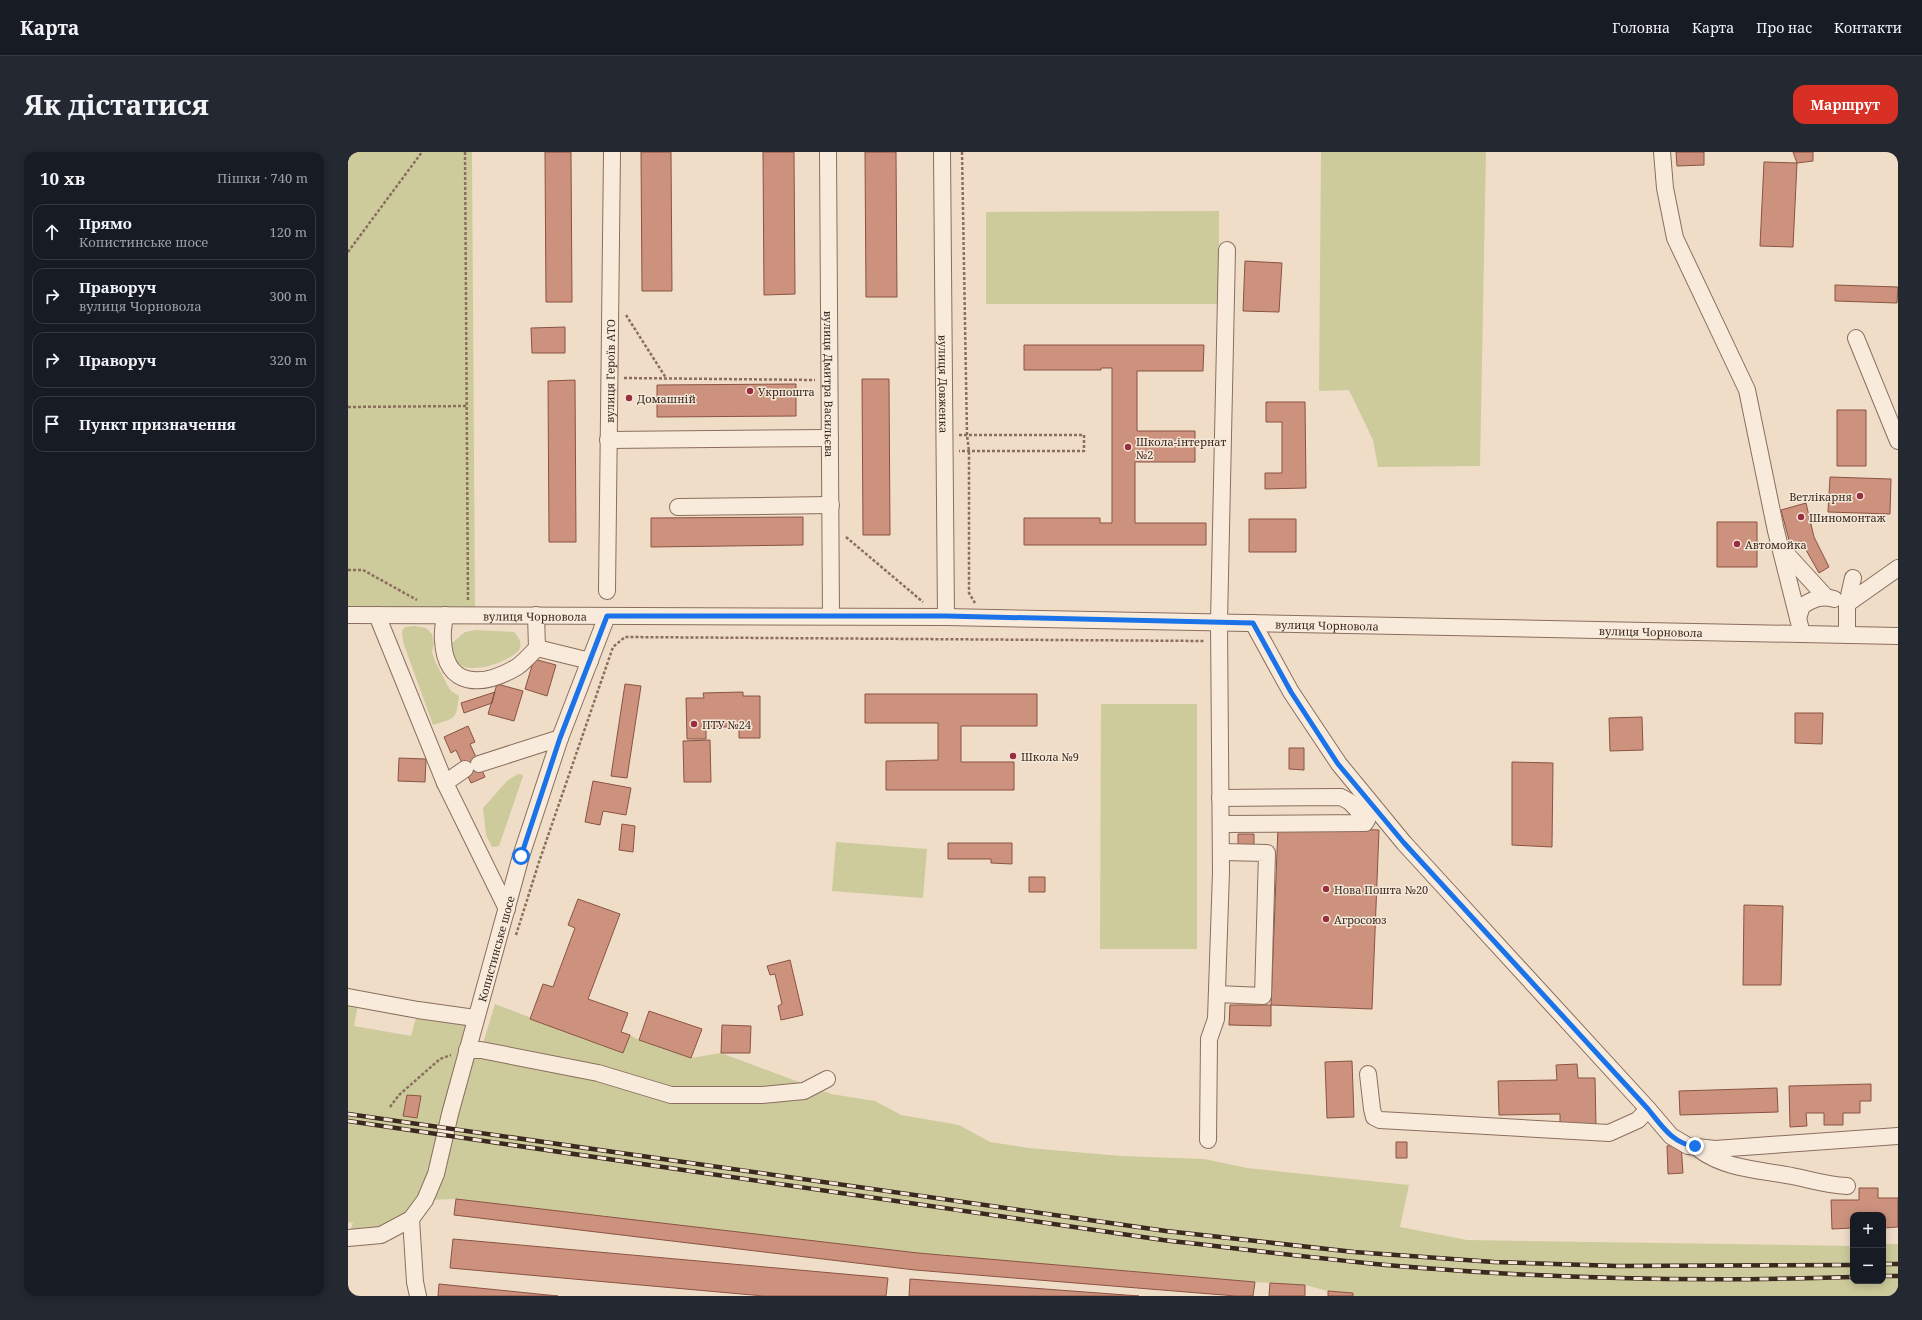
<!DOCTYPE html>
<html lang="uk">
<head>
<meta charset="utf-8">
<style>
	:root { --surface:#171b24; --page:#242831; --text:#f1f3f6; --muted:#9ea1a6; --line:#363941; --accent:#d93025 }
	body { margin:0; font-family:"Noto Serif",serif; background:var(--page); color:var(--text) }
	.controls { position:absolute; right:12px; bottom:12px; display:grid; overflow:hidden; border-radius:8px; box-shadow:0 2px 10px #0003 }
	.controls button { width:36px; height:36px; display:grid; place-items:center; padding:0; border:0; border-bottom:1px solid var(--line); background:var(--surface); color:var(--text); font:20px sans-serif }
	.stop { position:absolute; width:12px; height:12px; margin:-9px; border:3px solid #1a73e8; border-radius:50%; background:#fff }
	.stop.end { background:#1a73e8; border-color:#fff; box-shadow:0 1px 4px #0008 }
	.list { margin:0; padding:0; list-style:none }
	h2 { display:flex; justify-content:space-between; align-items:center; height:52px; margin:0; padding:0 16px; font-size:17px }
	h2 small { font-size:13px; font-weight:400; color:var(--muted) }
	.list li { display:grid; grid-template-columns:26px 1fr auto; gap:12px; align-items:center; box-sizing:border-box; height:56px; margin:0 8px 8px; padding:0 8px; border:1px solid var(--line); border-radius:12px }
	.list b { display:block; font-size:15px; white-space:nowrap }
	.list p { margin:0; font-size:13px; white-space:nowrap; color:var(--muted) }
	.list em { font-size:13px; font-style:normal; color:var(--muted) }
	.icon { flex:none; width:22px; height:22px; fill:none; stroke:currentColor; stroke-width:2; stroke-linecap:round; stroke-linejoin:round }
	.map { position:relative; flex:none; width:1550px; height:1144px; overflow:hidden; border-radius:12px }
	header { display:flex; align-items:center; gap:24px; box-sizing:border-box; height:56px; padding:0 20px; background:var(--surface); border-bottom:1px solid var(--line) }
	header strong { font-size:19px }
	nav { display:flex; gap:22px; margin-inline-start:auto; font-size:14px }
	.intro { display:flex; align-items:center; justify-content:space-between; box-sizing:border-box; height:96px; padding:0 24px }
	h1 { margin:0; font-size:28px }
	.button { padding:10px 18px; border-radius:12px; background:var(--accent); color:#fff; font-size:14px; font-weight:700 }
	main { display:flex; gap:24px; padding:0 24px }
	aside { flex:1; background:var(--surface); border-radius:12px; box-shadow:0 2px 10px #0003 }
	.map>svg:first-child { display:block }
	.green { fill:#cdcb9b }
	.building { fill:#cc927e; stroke:#8a5343 }
	.lines { fill:none; stroke-linecap:round; stroke-linejoin:round }
	.minor-casing { stroke:#8b6e5d; stroke-width:18 }
	.path { stroke:#8b6e5d; stroke-width:2.5; stroke-dasharray:3 2; stroke-linecap:butt }
	.minor { stroke:#f9ebdc; stroke-width:16 }
	.rail-casing { stroke:#3b2920; stroke-width:4.5 }
	.rail { stroke:#f6e8d8; stroke-width:3; stroke-dasharray:9; stroke-linecap:butt }
	.route { stroke:#1a73e8; stroke-width:5 }
	.poi-dot { fill:#9a2d40; stroke:#f6e8d8; stroke-width:1.5 }
	.labels { text-anchor:middle; dominant-baseline:central; stroke-width:3; stroke-linejoin:round; paint-order:stroke }
	.street-label { font-size:11px; fill:#3b2920; stroke:#f6e8d8 }
	.poi-label { font-size:11px; fill:#3b2920; stroke:#f6e8d8; text-anchor:start }
</style>
</head>
<body>
<header>
<strong>Карта</strong>
<nav><a>Головна</a><a>Карта</a><a>Про нас</a><a>Контакти</a></nav>
</header>
<div class="intro"><h1>Як дістатися</h1><a class="button">Маршрут</a></div>
<main>
<aside>
<h2>10 хв<small>Пішки · 740 m</small></h2>
<ul class="list">
<li><svg class="icon" aria-label="ahead" viewBox="0 0 24 24"><path d="M12 20V5M6 11l6-6 6 6"/></svg><div><b>Прямо</b><p>Копистинське шосе</p></div><em>120 m</em></li>
<li><svg class="icon" aria-label="right" viewBox="0 0 24 24"><path d="M7 20v-9h11M14 6l5 5-5 5"/></svg><div><b>Праворуч</b><p>вулиця Чорновола</p></div><em>300 m</em></li>
<li><svg class="icon" aria-label="right" viewBox="0 0 24 24"><path d="M7 20v-9h11M14 6l5 5-5 5"/></svg><div><b>Праворуч</b></div><em>320 m</em></li>
<li><svg class="icon" aria-label="arrive" viewBox="0 0 24 24"><path d="M6 21V4h12l-3 4 3 4H6"/></svg><div><b>Пункт призначення</b></div></li>
</ul>
</aside>
<div class="map">
<svg width="1550" height="1144" viewBox="0 0 1550 1144">
	<rect width="100%" height="100%" fill="#efddc8"/>
	<path class="green" d="M0,0H124L127,456H0Z
		M973,0H1138L1132,314L1030,315L1025,288L1001,238L971,239Z
		M871,59V152H638V60Z
		M67,474L78,476L84,482L86,492L84,500L87,509L102,538L111,544C108,569 107,566 85,573L55,490L54,479L57,475Z
		M128,478L166,480C170,484 174,490 172,496C168,509 96,536 104,491L117,480Z
		M753,552H849V797H752Z
		M170,622H173L175,624L151,694L144,695L138,683L135,656L159,629Z
		M488,690L579,697L575,746L484,739Z
		M0,845L11,847L6,874L63,884L70,858L127,866L119,898H133L147,852L275,901L282,883L291,888L343,906L373,901L483,942L527,949L553,963L611,973L642,990L681,996L773,1004L856,1007L899,1016L1061,1033L1052,1075L1119,1088L1505,1094V1129H1535V1092H1550V1144H1005V1141L980,1139L957,1133L907,1130L570,1101L108,1047L77,1048L63,1067L0,1084L5,1071L0,1070Z"/>
	<path class="building" d="M197,0H223L224,150H198Z
		M293,0H323L324,139H294Z
		M415,0H446L447,142L416,143Z
		M517,0H548L549,145H518Z
		M1328,0H1356V13L1329,14Z
		M1445,0H1465V9L1449,11Z
		M1416,10L1449,11L1445,95L1412,94Z
		M897,109L934,111L931,160L895,159Z
		M1487,133L1550,135L1549,151L1487,149Z
		M217,175V201H184L183,176Z
		M676,193H856L855,219H789V279H847V310H787V371H858V393H676V366H752V371H764V216H753V218H676Z
		M514,227H541L542,383H515Z
		M227,228L228,390H201L200,229Z
		M448,232V264L309,265V233Z
		M918,250H957L958,336L917,337V321H934V270H918Z
		M1489,258H1518V314H1489Z
		M1482,325L1543,327L1542,362L1480,360Z
		M1458,351L1466,385L1481,415L1471,421L1453,389L1442,392L1433,358Z
		M455,365V393L303,395V366Z
		M901,367H948V400H901Z
		M1369,370H1409V415H1369Z
		M186,507L208,513L199,544L177,537Z
		M149,532L175,539L166,569L140,562Z
		M277,532L293,534L279,626L263,624Z
		M147,540L144,551L116,561L113,551Z
		M395,540V544H412V586H391V575H358V587H339L338,546H356L355,541Z
		M517,542H689V574H613V610H666V638H538V609L590,608V571H517Z
		M1447,561H1475L1474,592L1447,591Z
		M1294,565L1295,598L1262,599L1261,566Z
		M120,574L127,590L122,592L137,625L123,631L108,598L103,601L96,585Z
		M362,588L363,630H336L335,589Z
		M941,596H956V618L941,617Z
		M51,606L78,607L77,630L50,629Z
		M1164,610L1205,611L1204,695L1164,693Z
		M245,629L283,636L278,663L255,659L252,673L237,670Z
		M274,672L287,674L285,700L271,698Z
		M930,675L1031,678L1024,857L923,853Z
		M890,682H906V695H890Z
		M600,691H664V712L643,711V707H600Z
		M681,725H697V740H681Z
		M230,747L272,762L240,847L280,861L273,880L282,883L275,901L182,867L195,832L205,835L227,776L220,773Z
		M1396,753L1435,754L1433,833H1395Z
		M442,808L455,863L433,868L430,854L434,852L427,822L422,823L419,814Z
		M882,853H923V874L881,873Z
		M301,859L354,877L343,906L291,888Z
		M374,873L403,874L402,901H373Z
		M1004,909L1006,965L979,966L977,910Z
		M1229,912L1230,926H1247L1248,974L1212,975V962L1151,963L1150,929L1209,928L1208,913Z
		M1523,932V949H1512V961H1495V973H1476V961H1458L1459,974L1442,975L1441,934Z
		M1429,936L1430,960L1332,963L1331,939Z
		M59,943L73,944L69,966L55,964Z
		M1048,990H1059V1006H1048Z
		M1333,993L1335,1021L1320,1022L1319,994Z
		M1511,1036H1530V1046H1550V1075L1535,1076V1063H1505V1076L1484,1077L1483,1048H1511Z
		M108,1047L570,1101L907,1130L905,1144H888L567,1118L106,1063Z
		M105,1087L540,1126L538,1144H416L102,1116Z
		M562,1127L791,1144H561Z
		M922,1131L957,1133V1144H921Z
		M91,1132L210,1144H90Z
		M980,1139L1005,1141V1144H980Z"/>
	<g class="lines">
		<defs>
			<g id="minor">
				<path id="s1" d="M480,0L483,464"/>
				<path id="s2" d="M594,0L598,465"/>
				<path d="M1314,0L1317,36L1327,86L1399,238L1428,379L1454,482"/>
				<path d="M1508,186L1550,289"/>
				<path d="M260,288L482,286"/>
				<path d="M330,355L483,353"/>
				<path d="M1434,397L1477,444"/>
				<path id="s3" d="M259,439L264,0"/>
				<path d="M1499,452L1550,416"/>
				<path id="s4" d="M0,463L598,465L1550,484"/>
				<path d="M29,463L97,631L159,757"/>
				<path d="M97,463C96,471 94,480 95,488C97,537 135,535 169,515C176,510 183,502 189,496L242,509"/>
				<path d="M188,463L189,496"/>
				<path d="M1450,466L1454,454C1465,447 1474,443 1486,447"/>
				<path d="M905,471L943,540L991,612L1056,691L1300,957L1323,984L1340,994L1367,997L1550,984"/>
				<path d="M1499,483V452L1505,426"/>
				<path d="M131,612L212,586"/>
				<path d="M97,631L117,617"/>
				<path d="M872,646L993,645L1002,650L1019,668L1017,671L873,672"/>
				<path d="M869,842L915,844L919,701L873,700"/>
				<path d="M0,845L70,858L127,866"/>
				<path d="M119,898H133L250,921L323,943H414L456,939L479,927"/>
				<path d="M1020,922L1024,957L1026,965L1032,968L1261,981L1290,968L1300,957"/>
				<path d="M860,988L861,887L868,867L873,720L871,470L879,98"/>
				<path d="M1352,998C1377,1017 1414,1018 1444,1024C1464,1028 1478,1033 1499,1034"/>
				<path d="M63,1067L67,1130L70,1144"/>
				<path id="s5" d="M0,1086L33,1083L63,1067L77,1048L88,1022L102,962L173,704L212,586L259,464"/>
			</g>
		</defs>
		<use href="#minor" class="minor-casing"/>
		<path class="path" d="M117,0L120,449
			M614,0L619,283L621,299V441L627,451
			M0,100L74,0
			M278,163L318,226
			M276,226L467,228
			M0,255L119,254
			M611,283H736V299H611
			M498,385L575,450
			M0,418H15L69,448
			M168,783L191,710L265,495L277,485L856,489
			M42,955L51,943L92,907L103,903"/>
		<use href="#minor" class="minor"/>
		<defs>
			<path id="rail" d="M0,962L818,1079L1006,1100L1146,1110L1269,1114L1505,1113
				M0,969L815,1088C894,1097 972,1107 1050,1114C1201,1127 1354,1130 1505,1125
				M1535,1112H1550
				M1535,1124H1550"/>
		</defs>
		<use href="#rail" class="rail-casing"/>
		<use href="#rail" class="rail"/>
	</g>
	<g class="lines">
		<path class="route" d="M173,704L212,586L259,464H598L905,471L943,540L990,612L1056,691L1300,957C1313,973 1325,992 1347,994"/>
	</g>
	<g class="poi-dot">
		<circle cx="402" cy="239" r="4"/>
		<circle cx="281" cy="246" r="4"/>
		<circle cx="780" cy="295" r="4"/>
		<circle cx="1512" cy="344" r="4"/>
		<circle cx="1453" cy="365" r="4"/>
		<circle cx="1389" cy="392" r="4"/>
		<circle cx="346" cy="572" r="4"/>
		<circle cx="665" cy="604" r="4"/>
		<circle cx="978" cy="737" r="4"/>
		<circle cx="978" cy="767" r="4"/>
	</g>
	<g class="labels">
		<g class="street-label">
			<text stroke="none"><textPath href="#s3" startOffset="220">вулиця Героїв АТО</textPath></text>
			<text stroke="none"><textPath href="#s1" startOffset="232">вулиця Дмитра Васильєва</textPath></text>
			<text stroke="none"><textPath href="#s2" startOffset="232">вулиця Довженка</textPath></text>
			<text stroke="none"><textPath href="#s4" startOffset="187">вулиця Чорновола</textPath></text>
			<text stroke="none"><textPath href="#s4" startOffset="979">вулиця Чорновола</textPath></text>
			<text stroke="none"><textPath href="#s4" startOffset="1303">вулиця Чорновола</textPath></text>
			<text stroke="none"><textPath href="#s5" startOffset="352">Копистинське шосе</textPath></text>
		</g>
		<g class="poi-label">
			<text x="410" y="239">Укрпошта</text>
			<text x="289" y="246">Домашній</text>
			<text x="788" y="289">Школа-інтернат<tspan x="788" dy="13">№2</tspan></text>
			<text x="1504" y="344" text-anchor="end">Ветлікарня</text>
			<text x="1461" y="365">Шиномонтаж</text>
			<text x="1397" y="392">Автомойка</text>
			<text x="354" y="572">ПТУ №24</text>
			<text x="673" y="604">Школа №9</text>
			<text x="986" y="737">Нова Пошта №20</text>
			<text x="986" y="767">Агросоюз</text>
		</g>
	</g>
</svg>
<div class="controls">
<button>+</button>
<button>−</button>
</div>
<div class="stop" style="left:173px;top:704px"></div>
<div class="stop end" style="left:1347px;top:994px"></div>
</div>
</main>
</body>
</html>
